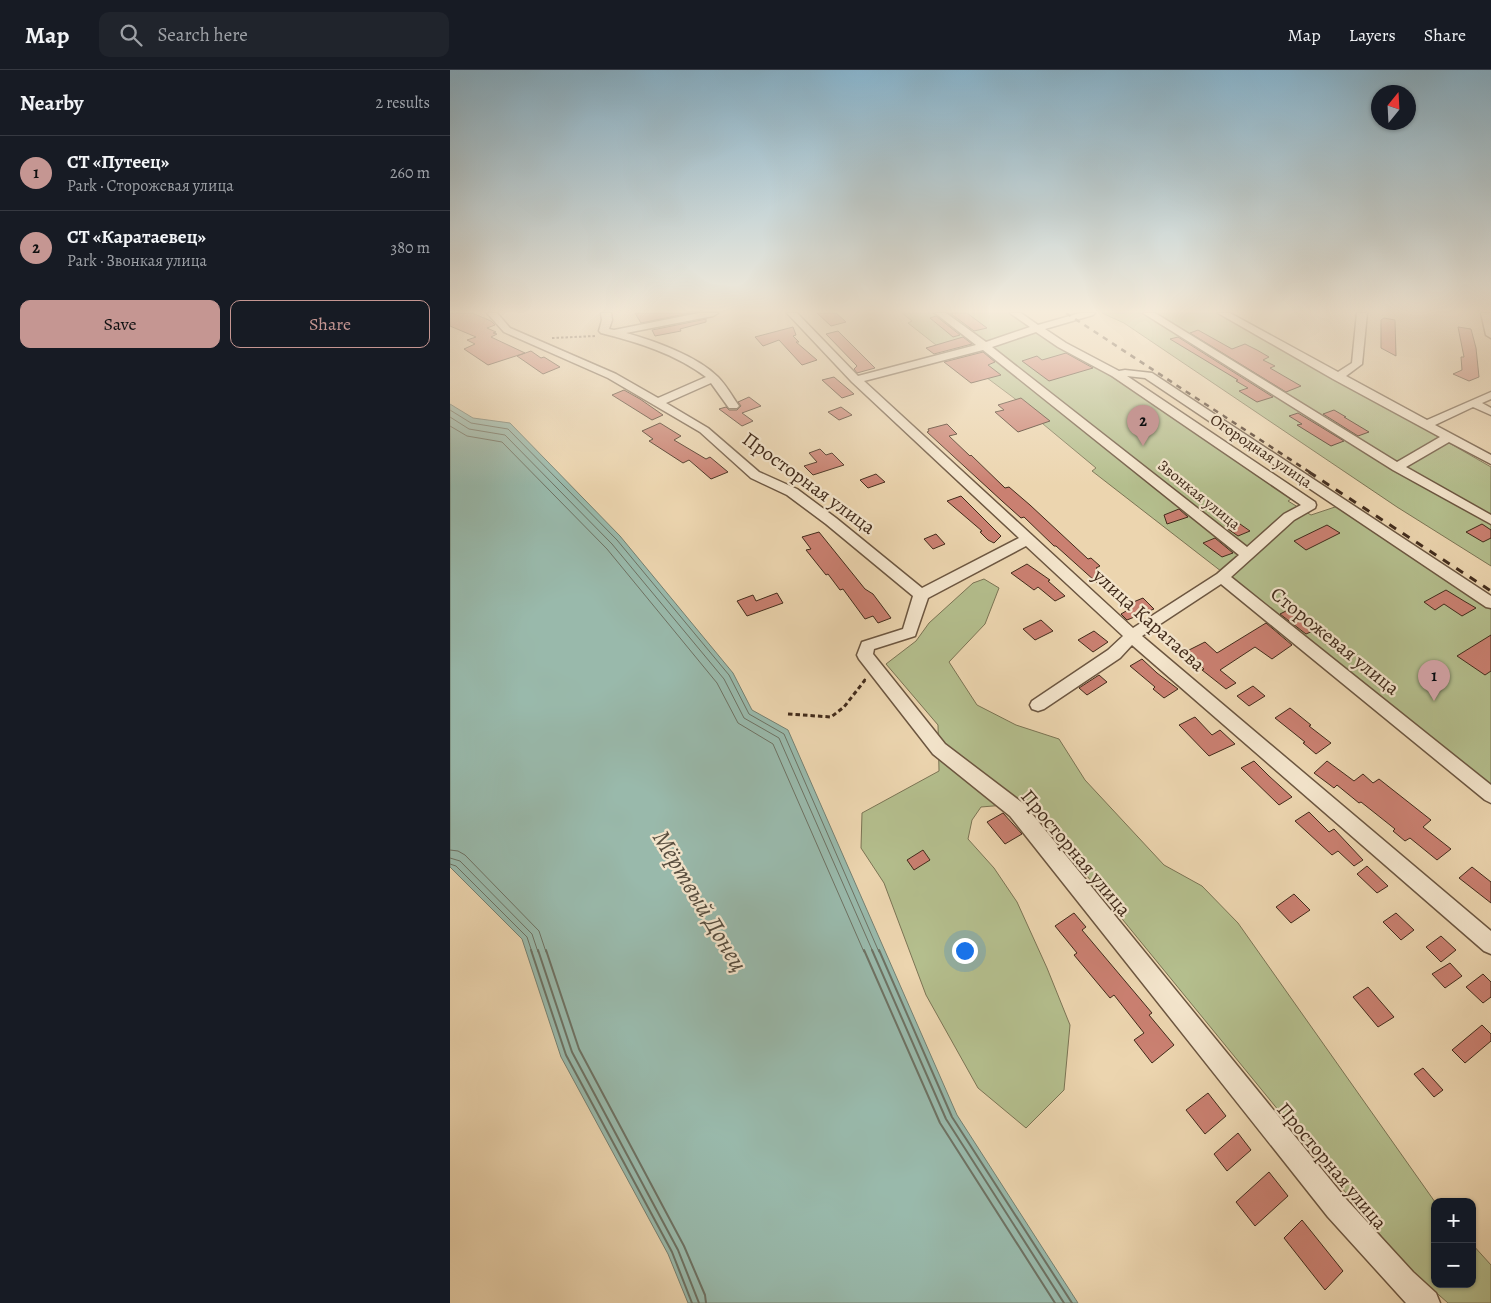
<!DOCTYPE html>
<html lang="en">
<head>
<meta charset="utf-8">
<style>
	:root { --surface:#171b24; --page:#20242c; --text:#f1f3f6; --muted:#9ea1a6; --line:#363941; --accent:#c59692 }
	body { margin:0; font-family:Alegreya,serif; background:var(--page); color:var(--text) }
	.controls { position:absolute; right:15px; bottom:15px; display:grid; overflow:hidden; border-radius:10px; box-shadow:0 1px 4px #0004 }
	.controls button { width:45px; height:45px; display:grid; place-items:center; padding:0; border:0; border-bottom:1px solid var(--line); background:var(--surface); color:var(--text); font:25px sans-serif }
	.compass { position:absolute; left:921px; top:15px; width:45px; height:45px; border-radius:50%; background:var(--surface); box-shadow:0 1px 4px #0004; rotate:18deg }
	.you { position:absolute; left:514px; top:880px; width:18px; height:18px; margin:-12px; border:4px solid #fff; border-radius:50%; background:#1a73e8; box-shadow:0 0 0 8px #1a73e833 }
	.badge { display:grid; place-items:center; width:32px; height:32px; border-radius:50%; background:var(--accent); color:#111; font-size:16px; font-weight:700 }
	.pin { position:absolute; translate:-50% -41px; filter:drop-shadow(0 1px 2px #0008) }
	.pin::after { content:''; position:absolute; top:26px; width:18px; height:15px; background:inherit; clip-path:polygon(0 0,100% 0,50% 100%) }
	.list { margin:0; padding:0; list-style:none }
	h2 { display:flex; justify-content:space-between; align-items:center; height:65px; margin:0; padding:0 20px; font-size:21px }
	h2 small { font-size:16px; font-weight:400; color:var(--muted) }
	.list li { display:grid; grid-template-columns:32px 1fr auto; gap:15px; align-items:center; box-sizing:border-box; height:75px; padding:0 20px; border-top:1px solid var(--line) }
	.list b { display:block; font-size:19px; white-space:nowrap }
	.list p { margin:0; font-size:16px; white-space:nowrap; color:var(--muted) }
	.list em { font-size:16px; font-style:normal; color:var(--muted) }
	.actions { display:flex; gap:10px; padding:15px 20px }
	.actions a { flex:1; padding:11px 0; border:1px solid var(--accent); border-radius:10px; text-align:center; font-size:18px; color:var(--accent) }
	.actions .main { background:var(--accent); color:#111 }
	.icon { flex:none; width:28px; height:28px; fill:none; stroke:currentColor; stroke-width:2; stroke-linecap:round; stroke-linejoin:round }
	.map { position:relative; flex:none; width:1041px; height:1233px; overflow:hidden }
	header { display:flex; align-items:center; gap:30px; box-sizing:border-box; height:70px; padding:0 25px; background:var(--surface); border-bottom:1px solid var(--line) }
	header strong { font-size:24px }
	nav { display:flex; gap:28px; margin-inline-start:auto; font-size:18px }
	.search { width:350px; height:45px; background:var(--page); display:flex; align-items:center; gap:12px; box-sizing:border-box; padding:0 18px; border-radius:10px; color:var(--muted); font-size:19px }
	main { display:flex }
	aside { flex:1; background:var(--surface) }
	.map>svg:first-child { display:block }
	.green { fill:#b4be8d; stroke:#7b7454 }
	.water { fill:#99b9ab; stroke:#768071 }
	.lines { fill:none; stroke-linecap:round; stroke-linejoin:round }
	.shore-far1 { stroke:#6e7263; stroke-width:1 }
	.shore { stroke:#6e7263; stroke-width:2 }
	.building { fill:#ca8071; stroke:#422b1b }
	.minor-casing { stroke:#6c5640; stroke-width:3 }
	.path-far1 { stroke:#422b1b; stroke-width:2; stroke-dasharray:2.5 2; stroke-linecap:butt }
	.path { stroke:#422b1b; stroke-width:3; stroke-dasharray:4.5 3; stroke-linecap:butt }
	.minor { fill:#f3e4cb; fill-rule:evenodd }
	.rail-far1 { stroke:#422b1b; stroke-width:2.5; stroke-dasharray:5.5 5.5; stroke-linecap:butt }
	.rail { stroke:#422b1b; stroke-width:3; stroke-dasharray:8 8; stroke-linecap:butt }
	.labels { text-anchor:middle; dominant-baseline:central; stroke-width:4.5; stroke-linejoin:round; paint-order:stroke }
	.far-street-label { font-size:16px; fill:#422b1b; stroke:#f3e4cb }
	.street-label { font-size:20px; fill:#422b1b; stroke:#f3e4cb }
	.near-water-label { font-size:25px; font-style:italic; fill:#584e3f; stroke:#f3e4cb }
</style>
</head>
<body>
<header>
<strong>Map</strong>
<div class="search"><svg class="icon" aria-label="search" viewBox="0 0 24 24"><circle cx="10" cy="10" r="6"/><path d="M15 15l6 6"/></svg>Search here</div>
<nav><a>Map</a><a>Layers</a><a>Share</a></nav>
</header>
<main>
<aside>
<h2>Nearby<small>2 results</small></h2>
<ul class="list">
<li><span class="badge">1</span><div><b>СТ «Путеец»</b><p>Park · Сторожевая улица</p></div><em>260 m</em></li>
<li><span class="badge">2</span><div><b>СТ «Каратаевец»</b><p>Park · Звонкая улица</p></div><em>380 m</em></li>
</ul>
<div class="actions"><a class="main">Save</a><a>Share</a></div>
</aside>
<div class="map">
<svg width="1041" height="1233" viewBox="0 0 1041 1233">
	<rect width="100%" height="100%" fill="#ecd5af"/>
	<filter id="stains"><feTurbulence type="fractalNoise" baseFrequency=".004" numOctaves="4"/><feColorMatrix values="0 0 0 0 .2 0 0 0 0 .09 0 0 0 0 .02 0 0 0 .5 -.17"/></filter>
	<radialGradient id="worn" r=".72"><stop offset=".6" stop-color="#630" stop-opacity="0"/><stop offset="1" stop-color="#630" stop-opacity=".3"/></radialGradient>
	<path class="green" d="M452,243H562L718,343L843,428L838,431L861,445L888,436L1041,538V723L776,505L642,401L646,398L593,354L576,337L505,284L500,286L458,253L462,251Z
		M652,243H772L1041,397V496L947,437L674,253Z
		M534,509L549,518L535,554L499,592L527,635L566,655L609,669L635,710L714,795L752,816L788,853L985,1132V1214H1022V1174L1041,1195V1233H998L954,1194L606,768L579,733L531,737L522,750L518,769L544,798L567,832L597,898L620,955L614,1020L576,1058L528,1018L476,925L434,813L411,778L412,743L489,701L488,655L436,594L466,571L479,553L523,513Z"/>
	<path class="water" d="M0,334L23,348L60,353L170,466L283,603L302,640L338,660L507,1045L628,1233H238L218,1184L111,987L72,869L0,797Z"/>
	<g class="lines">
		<path class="shore-far1" d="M0,340L21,353L58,359L167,470L279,605L299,644L334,664L429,882
			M0,347L19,359L55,365L162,474L274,609L294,648L329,668L423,882
			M0,356L17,366L52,372L157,479L267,613L288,653L323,674L414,882
			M0,780L8,781L15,785L89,861L96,882
			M0,788L10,791L82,864L88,882
			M0,794L6,796L77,867L82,882"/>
		<path class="shore" d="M81,880L116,985L222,1182L242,1233
			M88,880L122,982L228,1180L249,1233
			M96,880L129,979L234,1176L255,1225L256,1233
			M414,880L490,1053L605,1233
			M422,880L496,1049L614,1233
			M429,880L502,1047L622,1233"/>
	</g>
	<path class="building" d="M0,243H22L41,251L45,255L37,258L46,262L43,263L47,264L41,267L75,283L38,295L14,279L25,274L17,270L26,267L0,256Z
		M185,243H240L191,253Z
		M367,243H386L396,252L381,256Z
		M500,243H517L537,258L524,261Z
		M486,246L510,265L503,267L480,248Z
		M934,248L945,250L946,286L931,278V250Z
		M256,249V252L230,259L231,261L205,266L202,260Z
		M343,257L346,265L343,266L349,272H346L367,290L352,295L329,270L313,276L305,267Z
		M1008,257L1021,259L1026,278L1029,307L1019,311L1003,304L1012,300L1011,287H1014Z
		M748,260L782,279L795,274L807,280L819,287L813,290L825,296L820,298L851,316L836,322L740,263Z
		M388,261L425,298L407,303L404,299L407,296L376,264Z
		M513,267L522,274L484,284L476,278Z
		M728,267L823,327L807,332L789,321L798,318L786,311L788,310L720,269Z
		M81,281L91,288L94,287L110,297L93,304L67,286Z
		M533,282L545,292L538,295L551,305L521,313L494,292Z
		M616,283L643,298L599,311L572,291L587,286L592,290Z
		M384,307L404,324L392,328L372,310Z
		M174,320L190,329L213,345L202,350L162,325Z
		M299,327L311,336L292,343L303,351L292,356L269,339L276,337L279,340H287L291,336L288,332Z
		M571,328L600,351L568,362L545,342L554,340L548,335Z
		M391,337L402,345L389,350L378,342Z
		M884,340L896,347H894L919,362L908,366L873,344Z
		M848,343L894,371L881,376L847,355L852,354L839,346Z
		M210,353L231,366L224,370L256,389L260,387L278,402L261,409L239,390L233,393L199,371L203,369L192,361Z
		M497,354L507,364L499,366L520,386L521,385L555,418L559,417L580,435L638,489L641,488L650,496L646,498L666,516L655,520L606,476H604L574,447L571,448L552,431L477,362L479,361L478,359Z
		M370,379L376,385L382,383L394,395L363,405L354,396L367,392L359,383Z
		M426,404L435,412L418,418L410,410Z
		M511,426L551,466L544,473L538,470L530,462L532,461L497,431Z
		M729,439L738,447L717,454L714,445Z
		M790,454L800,461L788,466L778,459Z
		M1032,454L1041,460V468L1033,472L1016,462Z
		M877,455L890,463L856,480L844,471Z
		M369,462L415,519L423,524L441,548L428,553L423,546L415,549L393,519L390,520L378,504L376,505L356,480L361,479L352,467Z
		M486,464L495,474L483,479L474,469Z
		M765,468L783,483L772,487L753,473Z
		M577,494L600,510L598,511L615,526L605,531L588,517L584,520L561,503Z
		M996,520L1014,531L1026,538L1012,546L994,534L985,540L974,532Z
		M327,523L333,533L297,546L287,531L303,525L306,531Z
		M693,528L704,539L677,550L671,544L683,537L681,533Z
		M846,536L856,545L850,548L865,560L856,564L830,544Z
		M591,550L603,561L585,570L573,559Z
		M816,553L842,575L822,589L805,577L770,600L786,613L776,619L752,600L754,599L735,582L755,572L767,583Z
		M644,561L658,572L643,582L628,570Z
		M1041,565V601L1035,605L1007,586Z
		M692,589L707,603L728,619L714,628L703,619L705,617L680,596Z
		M649,605L657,612L637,625L629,618Z
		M803,616L815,626L799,636L787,626Z
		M840,638L861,655L859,656L881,673L866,684L853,673L855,672L825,648Z
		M745,647L762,665L770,660L785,674L759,686L729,655Z
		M804,691L819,706L842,727L829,735L791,698Z
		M877,691L904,711L913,704L923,713L929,709L981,750L973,757L1001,779L987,790L960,768L955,771L943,761L945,759L911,732L909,733L887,715L884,718L864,703Z
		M859,742L879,762L884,759L913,790L904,796L888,781L882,785L845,751Z
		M553,743L572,764L555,774L537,752Z
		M473,780L480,790L464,800L457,790Z
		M917,796L938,816L927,823L907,804Z
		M1022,797L1041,812V833L1009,808Z
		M844,824L860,840L841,853L826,837Z
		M624,843L636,857L632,860L702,943L699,945L724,975L702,993L684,970L694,963L664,925L660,928L624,885L627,883L605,856Z
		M946,843L964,860L951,870L933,852Z
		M991,866L1006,880L991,892L976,877Z
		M1000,893L1012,906L995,918L982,904Z
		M1033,904L1041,912V927L1033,933L1016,917Z
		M918,917L944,947L928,957L903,927Z
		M1032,955L1041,964V971L1015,993L1002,980Z
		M973,998L993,1020L984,1027L964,1004Z
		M758,1023L776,1046L755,1064L736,1040Z
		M788,1063L801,1080L777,1101L764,1084Z
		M819,1102L838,1126L805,1156L786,1132Z
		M852,1150L893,1201L875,1220L834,1168Z"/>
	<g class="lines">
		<defs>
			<path id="minor" d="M37,243H47L60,258L166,304L208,328L256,307C226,284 187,272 151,263L149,261L152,250L151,243H161L162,250L159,259L164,260L249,243H268L263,246L176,263C205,271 247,286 268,307C276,315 282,326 289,336L287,338H279L261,313L216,333L258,358L309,402L347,419L386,448L472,518L569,468L402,312L337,243H347L408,306L526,275L485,243H496L536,272L580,257L560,243H571L588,255L630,243H645L643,245L595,259L616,273L669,301L675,300L702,303L1041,526V538L1036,537L695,308L677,306L865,432L866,435L865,438L844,450L781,507L1041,715V733L1035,730L771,514L692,566L1041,861V884L1034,881L682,575L670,588L594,639L588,641L582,639L580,635L582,631L658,580L673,566L576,476L478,528L465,566L424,579L423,584L495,674L574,734L896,1129L963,1202L986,1223L990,1233H956L878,1147L560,746L483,684L409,589L407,585L412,572L453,559L463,526L376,454L337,425L301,408L250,362L158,308L54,262ZM586,262L608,277L662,306L851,435L834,444L797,477L542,277ZM533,280L789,485L767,504L683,558L414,311Z
				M693,243H705L947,392L990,367L883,309L768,243H780L888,302L902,293L907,243H917L912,294L896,306L977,350L1041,322V329L1032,333L1041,338V345L1023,337L985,355L1041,385V394L999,372L956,397L1041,445V454L943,400Z
				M1031,243H1041V268L1036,265Z"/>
		</defs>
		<use href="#minor" class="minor-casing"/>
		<path class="path-far1" d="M102,268L146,266
			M414,611L416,608"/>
		<path class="path" d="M338,644L381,647L394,637L415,610"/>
		<use href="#minor" class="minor"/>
		<path class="rail-far1" d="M616,243L861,403"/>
		<path class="rail" d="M859,402L1041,521"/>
	</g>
	<linearGradient id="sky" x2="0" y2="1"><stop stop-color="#88b6d0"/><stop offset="0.58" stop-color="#f6ecdb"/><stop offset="1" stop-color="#f6ecdb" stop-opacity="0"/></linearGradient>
	<rect width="1041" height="416" fill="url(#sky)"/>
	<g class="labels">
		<g class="far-street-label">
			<text transform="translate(811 381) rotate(34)">Огородная улица</text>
			<text transform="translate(749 425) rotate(39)">Звонкая улица</text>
		</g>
		<g class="street-label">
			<text transform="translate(359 413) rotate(36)">Просторная улица</text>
			<text transform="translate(699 550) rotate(42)">улица Каратаева</text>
			<text transform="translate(885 571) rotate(39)">Сторожевая улица</text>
			<text transform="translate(626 783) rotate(50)">Просторная улица</text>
			<text transform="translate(882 1096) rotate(50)">Просторная улица</text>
		</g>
		<g class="near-water-label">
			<text transform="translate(250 831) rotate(59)">Мёртвый Донец</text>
		</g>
	</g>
	<rect width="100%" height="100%" filter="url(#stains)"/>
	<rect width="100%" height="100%" fill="url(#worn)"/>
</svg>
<div class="controls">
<button>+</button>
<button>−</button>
</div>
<svg class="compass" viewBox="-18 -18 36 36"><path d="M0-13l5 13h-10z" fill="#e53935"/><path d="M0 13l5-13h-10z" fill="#9ea1a6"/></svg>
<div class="you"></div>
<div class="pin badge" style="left:984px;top:631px">1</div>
<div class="pin badge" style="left:693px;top:376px">2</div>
</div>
</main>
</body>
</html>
